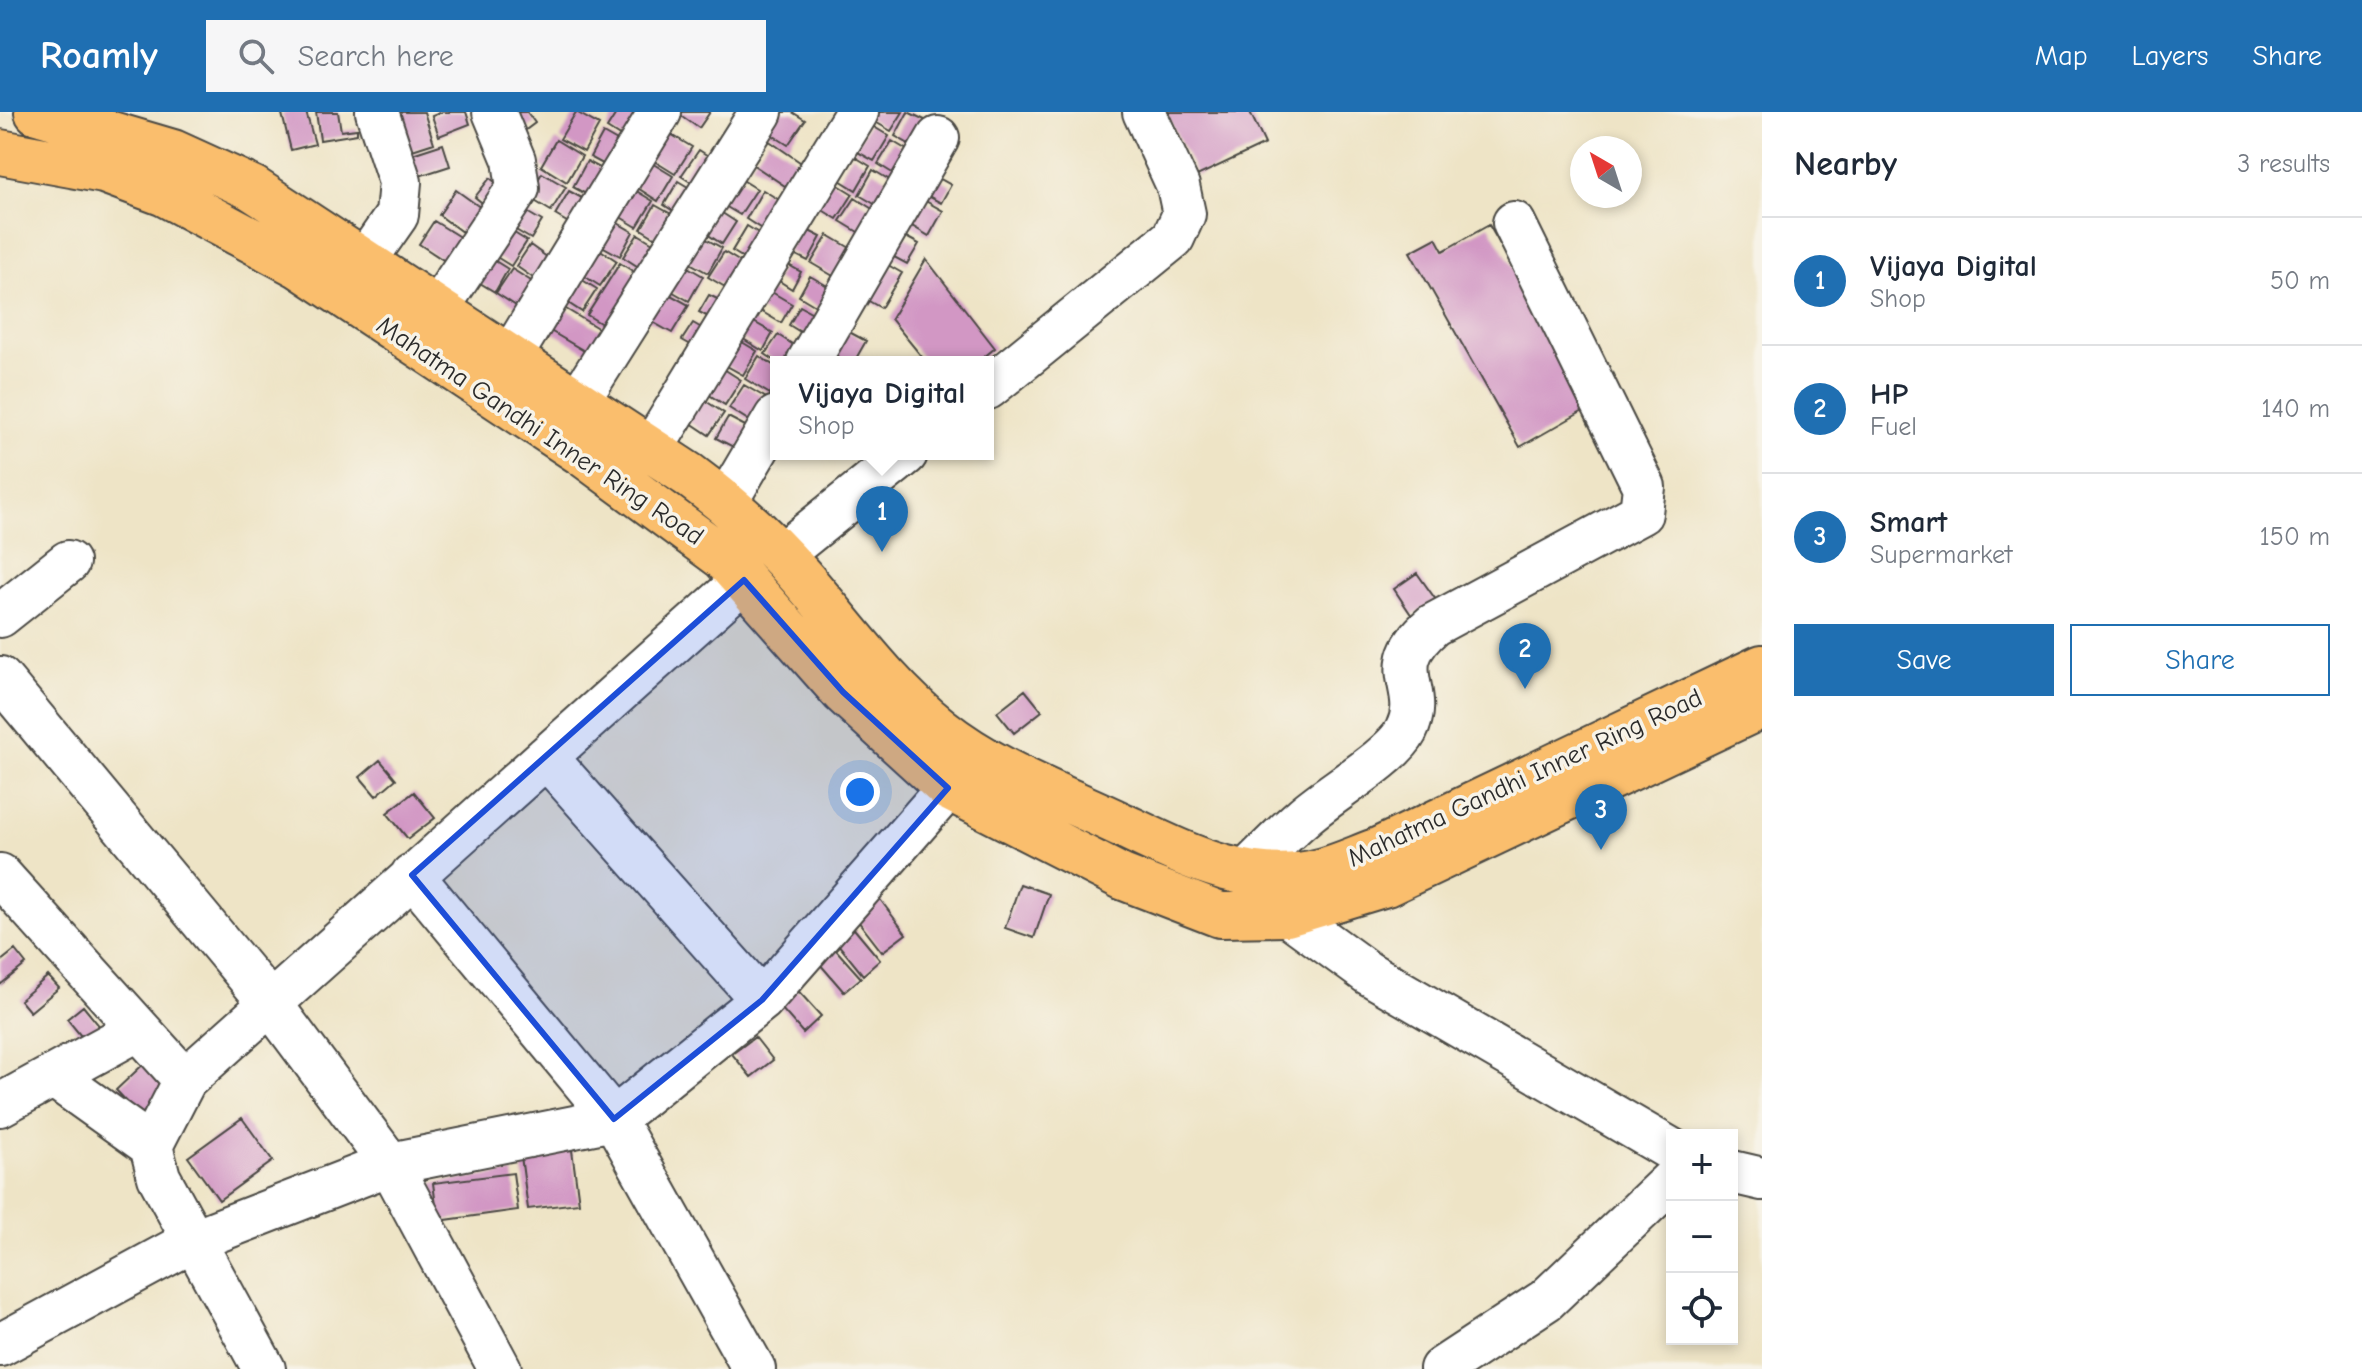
<!DOCTYPE html>
<html lang="en">
<head>
<meta charset="utf-8">
<style>
	:root { --surface:#fff; --page:#f6f6f7; --text:#1f2937; --muted:#747a83; --line:#e0e1e3; --accent:#1f6fb2 }
	body { margin:0; font-family:"Comic Neue",sans-serif; background:var(--page); color:var(--text) }
	.controls { position:absolute; right:24px; bottom:24px; display:grid; overflow:hidden; border-radius:0px; box-shadow:0 4px 12px #0003 }
	.controls button { width:72px; height:72px; display:grid; place-items:center; padding:0; border:0; border-bottom:2px solid var(--line); background:var(--surface); color:var(--text); font:40px sans-serif }
	.compass { position:absolute; left:1570px; top:24px; width:72px; height:72px; border-radius:50%; background:var(--surface); box-shadow:0 4px 12px #0003; rotate:321deg }
	.you { position:absolute; left:860px; top:680px; width:28px; height:28px; margin:-20px; border:6px solid #fff; border-radius:50%; background:#1a73e8; box-shadow:0 0 0 12px #1a73e833 }
	.badge { display:grid; place-items:center; width:52px; height:52px; border-radius:50%; background:var(--accent); color:#fff; font-size:26px; font-weight:700 }
	.pin { position:absolute; translate:-50% -66px; filter:drop-shadow(0 2px 4px #0008) }
	.pin::after { content:''; position:absolute; top:42px; width:28px; height:24px; background:inherit; clip-path:polygon(0 0,100% 0,50% 100%) }
	.popup { position:absolute; left:770px; top:244px; width:224px; height:104px; box-sizing:border-box; display:grid; place-content:center; border-radius:0px; background:var(--surface); filter:drop-shadow(0 2px 6px #0005); font-size:26px; white-space:nowrap; color:var(--muted) }
	.popup b { font-size:30px; color:var(--text) }
	.popup::after { content:''; position:absolute; left:50%; top:100%; margin-left:-16px; border:16px solid transparent; border-top-color:var(--surface) }
	.list { margin:0; padding:0; list-style:none }
	h2 { display:flex; justify-content:space-between; align-items:center; height:104px; margin:0; padding:0 32px; font-size:34px }
	h2 small { font-size:26px; font-weight:400; color:var(--muted) }
	.list li { display:grid; grid-template-columns:52px 1fr auto; gap:24px; align-items:center; box-sizing:border-box; height:128px; padding:0 32px; border-top:2px solid var(--line) }
	.list b { display:block; font-size:30px; white-space:nowrap }
	.list p { margin:0; font-size:26px; white-space:nowrap; color:var(--muted) }
	.list em { font-size:26px; font-style:normal; color:var(--muted) }
	.actions { display:flex; gap:16px; padding:24px 32px }
	.actions a { flex:1; padding:18px 0; border:2px solid var(--accent); border-radius:0px; text-align:center; font-size:28px; color:var(--accent) }
	.actions .main { background:var(--accent); color:#fff }
	.icon { flex:none; width:44px; height:44px; fill:none; stroke:currentColor; stroke-width:2; stroke-linecap:round; stroke-linejoin:round }
	.map { position:relative; flex:none; width:1762px; height:1257px; overflow:hidden }
	header { display:flex; align-items:center; gap:48px; box-sizing:border-box; height:112px; padding:0 40px; background:var(--accent); color:#fff }
	header strong { font-size:38px }
	nav { display:flex; gap:44px; margin-inline-start:auto; font-size:28px }
	.search { width:560px; height:72px; background:var(--page); display:flex; align-items:center; gap:20px; box-sizing:border-box; padding:0 28px; border-radius:0px; color:var(--muted); font-size:30px }
	main { display:flex }
	aside { flex:1; background:var(--surface) }
	.map>svg:first-child { display:block }
	.building { fill:#d297c4 }
	.lines { fill:none; stroke-linecap:round; stroke-linejoin:round }
	.minor-casing { stroke:#484742; stroke-width:46 }
	.major-casing { stroke:#484742; stroke-width:48 }
	.minor { stroke:#fff; stroke-width:42 }
	.major { stroke:#fabe6d; stroke-width:44 }
	.marked { fill:#1d4ed8; fill-opacity:0.2; stroke:#1d4ed8; stroke-width:6; stroke-linejoin:round }
	.labels { text-anchor:middle; dominant-baseline:central; stroke-width:7; stroke-linejoin:round; paint-order:stroke }
	.street-label { font-size:26px; fill:#2b2b2b; stroke:#f7f3e8 }
</style>
</head>
<body>
<header>
<strong>Roamly</strong>
<div class="search"><svg class="icon" aria-label="search" viewBox="0 0 24 24"><circle cx="10" cy="10" r="6"/><path d="M15 15l6 6"/></svg>Search here</div>
<nav><a>Map</a><a>Layers</a><a>Share</a></nav>
</header>
<main>
<div class="map">
<svg width="1762" height="1257" viewBox="0 0 1762 1257">
	<rect width="100%" height="100%" fill="#f7f3e8"/>
	<filter id="ink" filterUnits="userSpaceOnUse"><feTurbulence type="fractalNoise" baseFrequency=".0125" numOctaves="2"/><feDisplacementMap in="SourceGraphic" scale="16" xChannelSelector="R" yChannelSelector="G"/><feConvolveMatrix kernelMatrix="1 2 1 2 8 2 1 2 1" color-interpolation-filters="sRGB"/></filter>
	<filter id="wash" filterUnits="userSpaceOnUse"><feTurbulence type="fractalNoise" baseFrequency=".006" numOctaves="4" result="noise"/><feDisplacementMap in="SourceGraphic" scale="32" xChannelSelector="R" yChannelSelector="G"/><feGaussianBlur stdDeviation="1.8" result="paint"/><feColorMatrix in="noise" values="0 0 0 0 0 0 0 0 0 0 0 0 0 0 0 0 0 1.4 0 .05"/><feComposite in="paint" operator="in"/></filter>
	<g filter="url(#wash)">
		<rect width="100%" height="100%" fill="#eee4c6"/>
		<g id="blocks">
			<path class="building" d="M289,0H306L315,32L291,38L282,2Z
				M316,0H338L341,19L357,17V22L320,28Z
				M390,0H424L434,31L403,41Z
				M442,0H466L470,12L439,24L432,4Z
				M518,0H527L535,11L519,23L507,8Z
				M576,0L599,13L584,40L560,27Z
				M617,0H643L629,30L607,16Z
				M676,0H710L699,16Z
				M775,0H792L805,8L788,33L763,17Z
				M865,0H903L891,19L863,3Z
				M908,0L931,11L916,36L895,24Z
				M1166,0H1250L1265,32L1197,64Z
				M869,12L889,24L874,49L854,38Z
				M662,17L692,35L675,62L646,44Z
				M603,21L626,34L612,57L590,45Z
				M556,28L582,44L567,70L541,54Z
				M768,28L810,57L794,80L752,52Z
				M892,29L917,44L902,67L878,52Z
				M443,32L450,54L413,66L406,44Z
				M699,38L719,51L701,77L681,64Z
				M852,43L870,54L856,78L838,67Z
				M645,47L673,64L658,89L630,71Z
				M587,49L609,61L595,87L573,75Z
				M873,58L898,73L883,97L859,83Z
				M926,59L951,73L941,91L915,77Z
				M542,61L566,75L551,99L528,85Z
				M736,64L757,77L740,103L720,91Z
				M490,66L507,80L492,99L475,85Z
				M827,66L853,82L837,107L811,91Z
				M678,69L698,81L683,105L664,93Z
				M628,74L653,89L637,115L612,100Z
				M456,78L488,101L470,126L439,103Z
				M763,78L789,94L771,123L746,107Z
				M569,79L593,92L579,117L555,103Z
				M915,83L943,99L929,124L900,107Z
				M855,86L882,103L868,126L840,109Z
				M655,93L680,107L666,132L641,117Z
				M713,95L736,110L722,132L698,116Z
				M520,96L542,109L531,127L509,114Z
				M609,106L633,120L620,144L595,130Z
				M434,109L466,129L451,153L419,132Z
				M1489,113L1592,294L1520,335L1410,140L1436,126L1443,139Z
				M503,114L527,129L511,154L487,139Z
				M747,114L770,128L755,153L732,139Z
				M801,115L821,125L808,149L788,139Z
				M893,118L919,132L907,152L881,138Z
				M695,121L722,136L708,161L681,146Z
				M638,122L663,137L648,161L623,145Z
				M828,123L857,140L840,168L811,151Z
				M530,133L551,148L536,168L516,154Z
				M593,133L617,149L600,174L576,159Z
				M724,140L747,154L732,179L708,165Z
				M484,142L508,157L495,180L470,165Z
				M674,147L703,164L689,189L659,172Z
				M926,147L995,236L978,250H926L891,207Z
				M881,149L902,161L881,196L860,184Z
				M620,151L642,165L610,217L587,203Z
				M785,151L801,160L792,177L776,167Z
				M512,157L539,174L524,199L496,181Z
				M574,163L597,177L582,200L559,185Z
				M810,164L831,176L819,196L799,184Z
				M658,176L689,193L672,221L642,204Z
				M770,179L792,192L781,211L759,198Z
				M709,183L728,192L718,210L699,200Z
				M561,194L606,221L593,244L547,217Z
				M800,194L818,204L807,224L789,213Z
				M745,205L773,221L763,239L735,222Z
				M693,211L710,221L700,238L682,228Z
				M840,215L866,229L854,250H846L826,239Z
				M778,223L800,237L792,250H777L765,242Z
				M732,224L757,239L743,263L718,249Z
				M759,244L776,255V272L770,282L745,267Z
				M716,252L741,268L725,293L700,277Z
				M744,273L768,287L753,311L729,296Z
				M701,286L724,301L709,323L685,307Z
				M728,305L751,317L739,338L716,326Z
				M1417,461L1436,488L1412,504L1394,477Z
				M1025,578L1042,599L1014,621L997,600Z
				M380,648L396,667L376,684L360,665Z
				M414,680L435,706L408,727L387,701Z
				M1020,772L1049,782L1034,826L1005,816Z
				M879,786L906,822L882,840L855,805Z
				M850,812L880,848L863,863L833,826Z
				M829,830L861,866L844,880L813,844Z
				M15,838L26,852L0,873V850Z
				M48,864L59,876L30,900L20,888Z
				M792,872L821,904L803,921L774,888Z
				M83,894L101,916L85,929L67,907Z
				M755,925L773,948L751,965L732,942Z
				M150,946L180,978L146,1010L116,978Z
				M242,1006L273,1049L219,1088L188,1045Z
				M572,1038L579,1091L528,1097L521,1044Z
				M513,1061L518,1098L438,1109L433,1071Z"/>
		</g>
	</g>
	<g filter="url(#ink)">
		<use href="#blocks" fill-opacity="0" stroke="#484742" stroke-width="2"/>
		<g class="lines">
			<defs>
				<path id="minor" d="M365,149L397,103L400,70L377,0
					M438,196L518,76L514,48L494,0
					M511,244L660,0
					M808,250L938,26
					M988,276L1173,126L1184,102L1178,74L1144,0
					M578,289L761,0
					M651,338L857,0
					M726,390L776,305
					M781,443L906,342
					M0,504L68,450
					M0,566L270,891L390,1052L500,1257
					M546,645L762,888
					M1245,761C1264,742 1283,722 1303,705C1328,682 1392,646 1406,619C1428,575 1381,558 1433,513L1641,401L1644,375L1514,111
					M0,763L185,968L744,468
					M412,763L614,1007L754,1257
					M1273,778L1287,802L1368,861L1672,1038
					M53,964L151,1034
					M185,968L151,1034L159,1065L264,1257
					M0,993L139,917
					M1732,1060L1762,1067
					M0,1233L194,1128L390,1052L614,1007L762,888L948,676
					M1441,1257L1546,1188L1672,1068"/>
				<path id="major" d="M37,0L173,40L252,76L689,363C731,394 767,426 801,465C846,517 885,573 940,617C994,660 1059,683 1122,713C1185,743 1252,778 1324,758C1342,753 1359,745 1376,739L1762,555
					M0,40L104,59L165,82L298,153L583,342L724,446L843,580L948,676L1122,765L1220,803L1287,802L1386,772L1762,594"/>
			</defs>
			<use href="#minor" class="minor-casing"/>
			<use href="#major" class="major-casing"/>
			<use href="#minor" class="minor"/>
			<use href="#major" class="major"/>
		</g>
	</g>
	<path class="marked" d="M744,468L843,580L948,676L762,888L614,1007L412,763Z"/>
	<g class="labels">
		<g class="street-label">
			<text transform="translate(540 319) rotate(34)">Mahatma Gandhi Inner Ring Road</text>
			<text transform="translate(1525 666) rotate(-25)">Mahatma Gandhi Inner Ring Road</text>
		</g>
	</g>
</svg>
<div class="controls">
<button>+</button>
<button>−</button>
<button><svg class="icon" aria-label="locate" viewBox="0 0 24 24"><circle cx="12" cy="12" r="6"/><path d="M12 2v4M12 18v4M2 12h4M18 12h4"/></svg></button>
</div>
<svg class="compass" viewBox="-18 -18 36 36"><path d="M0-13l5 13h-10z" fill="#e53935"/><path d="M0 13l5-13h-10z" fill="#747a83"/></svg>
<div class="you"></div>
<div class="pin badge" style="left:882px;top:440px">1</div>
<div class="popup"><b>Vijaya Digital</b>Shop</div>
<div class="pin badge" style="left:1525px;top:577px">2</div>
<div class="pin badge" style="left:1601px;top:738px">3</div>
</div>
<aside>
<h2>Nearby<small>3 results</small></h2>
<ul class="list">
<li><span class="badge">1</span><div><b>Vijaya Digital</b><p>Shop</p></div><em>50 m</em></li>
<li><span class="badge">2</span><div><b>HP</b><p>Fuel</p></div><em>140 m</em></li>
<li><span class="badge">3</span><div><b>Smart</b><p>Supermarket</p></div><em>150 m</em></li>
</ul>
<div class="actions"><a class="main">Save</a><a>Share</a></div>
</aside>
</main>
</body>
</html>
